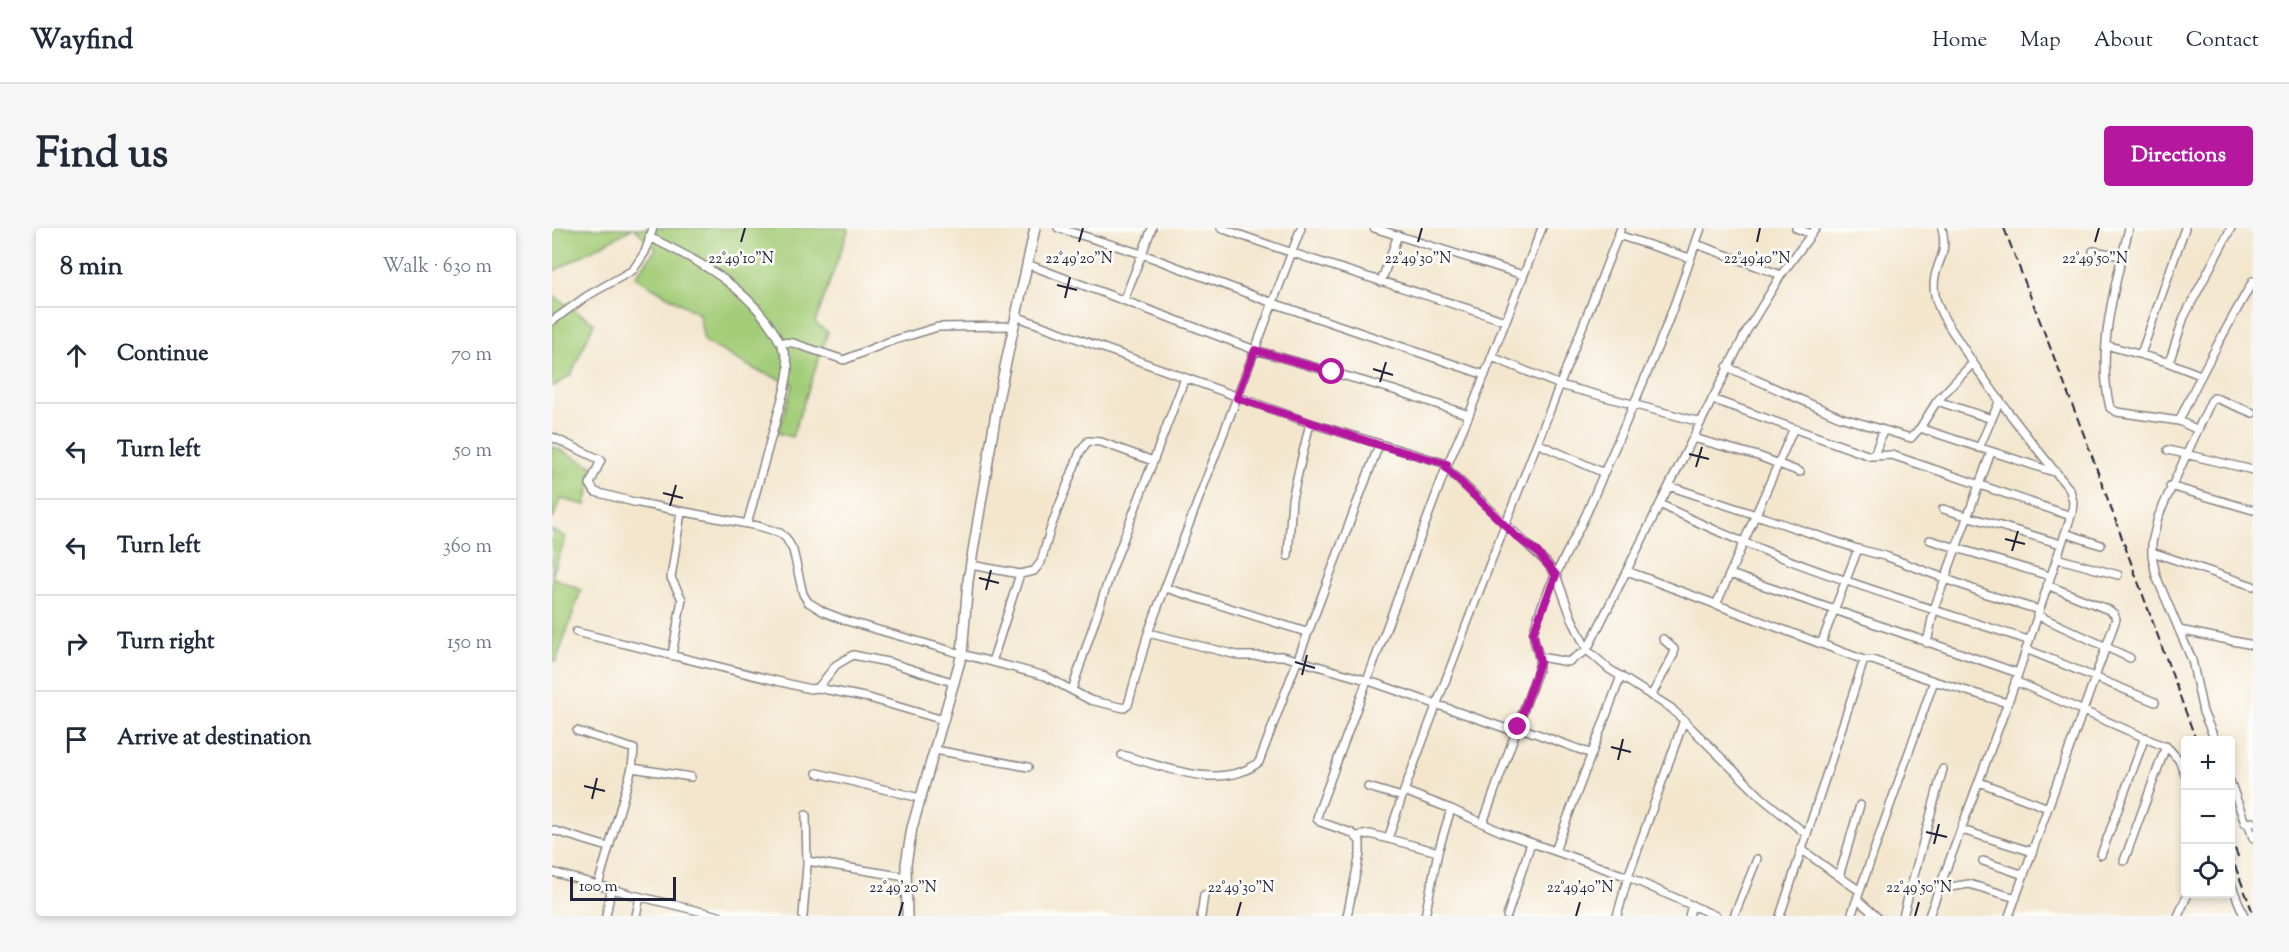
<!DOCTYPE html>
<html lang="en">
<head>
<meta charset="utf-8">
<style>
	:root { --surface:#fff; --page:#f6f6f7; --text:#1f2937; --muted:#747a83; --line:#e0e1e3; --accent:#b5179e }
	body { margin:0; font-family:"Sorts Mill Goudy",serif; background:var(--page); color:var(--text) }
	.controls { position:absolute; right:18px; bottom:18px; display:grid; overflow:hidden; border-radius:6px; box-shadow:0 3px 9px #0003 }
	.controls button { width:54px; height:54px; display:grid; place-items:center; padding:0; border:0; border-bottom:2px solid var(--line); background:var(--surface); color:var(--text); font:30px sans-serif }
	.scale { position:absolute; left:18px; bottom:15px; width:106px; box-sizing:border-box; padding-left:6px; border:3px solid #22223b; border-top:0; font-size:16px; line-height:21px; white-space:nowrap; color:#22223b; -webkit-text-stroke:4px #fdfcf7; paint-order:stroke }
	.stop { position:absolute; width:18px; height:18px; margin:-14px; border:4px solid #b5179e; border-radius:50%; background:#fff }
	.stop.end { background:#b5179e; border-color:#fff; box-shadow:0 2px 6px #0008 }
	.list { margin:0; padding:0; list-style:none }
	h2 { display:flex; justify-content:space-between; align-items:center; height:78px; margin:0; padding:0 24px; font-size:26px }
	h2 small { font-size:20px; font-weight:400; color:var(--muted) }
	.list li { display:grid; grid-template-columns:39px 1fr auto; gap:18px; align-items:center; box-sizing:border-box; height:96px; padding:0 24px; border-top:2px solid var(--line) }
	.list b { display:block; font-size:22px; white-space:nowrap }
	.list em { font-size:20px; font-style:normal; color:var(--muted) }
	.icon { flex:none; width:33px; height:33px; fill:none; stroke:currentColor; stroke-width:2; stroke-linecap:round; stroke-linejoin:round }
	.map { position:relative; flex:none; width:1701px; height:688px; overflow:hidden; border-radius:6px }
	header { display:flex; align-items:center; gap:36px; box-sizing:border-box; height:84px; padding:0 30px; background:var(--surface); border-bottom:2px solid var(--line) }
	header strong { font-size:28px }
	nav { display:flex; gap:33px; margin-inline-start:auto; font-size:21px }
	.intro { display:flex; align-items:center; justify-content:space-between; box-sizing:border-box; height:144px; padding:0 36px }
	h1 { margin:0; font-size:42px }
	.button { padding:15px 27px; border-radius:6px; background:var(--accent); color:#fff; font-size:21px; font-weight:700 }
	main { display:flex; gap:36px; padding:0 36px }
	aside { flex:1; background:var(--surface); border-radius:6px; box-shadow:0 3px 9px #0003 }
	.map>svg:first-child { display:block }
	.green { fill:#a4cd79; stroke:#63785a; stroke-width:1.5 }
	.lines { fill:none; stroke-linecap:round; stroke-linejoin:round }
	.minor-casing { stroke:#8a8484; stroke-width:10 }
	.tertiary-casing { stroke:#8a8484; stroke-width:12 }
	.minor { stroke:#fff; stroke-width:7 }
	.tertiary { stroke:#fff; stroke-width:9 }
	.rail { stroke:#22223b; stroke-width:2; stroke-dasharray:9 4.5; stroke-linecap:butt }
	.route { stroke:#b5179e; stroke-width:8 }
	.ticks { fill:none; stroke:#22223b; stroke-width:2 }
	.ticks-label { font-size:15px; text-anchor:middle; fill:#22223b; stroke:#fdfcf7; stroke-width:5; stroke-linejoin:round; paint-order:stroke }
</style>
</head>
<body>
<header>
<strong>Wayfind</strong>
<nav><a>Home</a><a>Map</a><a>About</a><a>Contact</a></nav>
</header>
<div class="intro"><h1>Find us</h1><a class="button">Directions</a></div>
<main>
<aside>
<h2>8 min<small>Walk · 630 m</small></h2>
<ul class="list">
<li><svg class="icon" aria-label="ahead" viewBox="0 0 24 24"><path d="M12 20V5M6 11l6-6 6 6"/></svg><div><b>Continue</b></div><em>70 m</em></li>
<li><svg class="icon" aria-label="left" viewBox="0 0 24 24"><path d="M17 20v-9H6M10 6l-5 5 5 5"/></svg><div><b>Turn left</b></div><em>50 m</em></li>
<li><svg class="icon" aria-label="left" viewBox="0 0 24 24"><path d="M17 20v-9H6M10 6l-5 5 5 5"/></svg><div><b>Turn left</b></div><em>360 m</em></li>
<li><svg class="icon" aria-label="right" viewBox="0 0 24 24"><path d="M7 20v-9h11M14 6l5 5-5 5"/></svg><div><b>Turn right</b></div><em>150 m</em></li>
<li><svg class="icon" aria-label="arrive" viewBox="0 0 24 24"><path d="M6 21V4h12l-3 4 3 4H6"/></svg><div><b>Arrive at destination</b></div></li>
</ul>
</aside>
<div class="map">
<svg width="1701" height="688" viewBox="0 0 1701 688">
	<rect width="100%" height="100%" fill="#fdfcf7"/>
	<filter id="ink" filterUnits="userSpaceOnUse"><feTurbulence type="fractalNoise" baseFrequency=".0167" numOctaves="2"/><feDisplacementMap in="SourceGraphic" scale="12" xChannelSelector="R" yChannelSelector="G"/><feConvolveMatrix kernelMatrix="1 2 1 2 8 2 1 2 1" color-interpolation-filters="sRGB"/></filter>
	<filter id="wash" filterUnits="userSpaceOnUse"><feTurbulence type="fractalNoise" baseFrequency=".008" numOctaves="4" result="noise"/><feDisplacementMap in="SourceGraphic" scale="24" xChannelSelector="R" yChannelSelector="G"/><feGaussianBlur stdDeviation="1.35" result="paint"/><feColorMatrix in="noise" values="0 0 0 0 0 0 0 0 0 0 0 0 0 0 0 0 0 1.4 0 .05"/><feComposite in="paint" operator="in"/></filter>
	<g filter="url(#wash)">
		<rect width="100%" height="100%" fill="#f3e6cd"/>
		<path class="green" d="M0,0H81L0,44Z
			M82,0H297L263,95L276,104L240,209L226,205L241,156L204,142L152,113L147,86L83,49L104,21Z
			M0,67L42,95L19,147L0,159Z
			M0,218L42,239L34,277L9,271L0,293Z
			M0,302L14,309L0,348Z
			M0,349L29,362L4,434L0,433Z"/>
	</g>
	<g filter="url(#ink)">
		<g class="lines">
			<defs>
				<path id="minor" d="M506,0L590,26L721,75L933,147
					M669,0C763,35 859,61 953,93
					M822,0L971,47
					M1244,0L1259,6
					M1577,0C1563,57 1544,122 1558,180L1565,184L1627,193L1646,202
					M1066,7L1138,30
					M97,9C146,32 196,59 224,107C229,116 234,126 236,137C237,144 234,152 233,160L195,296
					M1144,16L1229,47
					M1541,23L1570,28
					M475,36L703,122L842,162L917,187
					M829,54L846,7
					M572,72L600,0
					M463,88L758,195L895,236
					M0,93L35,68L81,42L93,24L101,0
					M228,114L241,115L292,132L336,114L386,99L461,98
					M1554,117L1615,134L1648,147
					M1589,126L1633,0
					M940,129L1008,157L1148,194
					M1617,135L1632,89L1679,0
					M1175,139L1288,189L1359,210L1368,200L1385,173L1421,135
					M1160,171L1318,228L1323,225L1331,203
					M1385,173L1440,191
					M1627,193C1649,145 1675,99 1701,53
					M1368,200L1505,245
					M0,209L49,232L38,256L43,264L82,274L206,298L228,305L234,310L241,322L251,366L256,374L272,384L295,393L410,426L493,448L538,472L572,480L576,477L596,405L749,0
					M1141,210L1206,228L1248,244
					M985,215L1052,245
					M1427,220L1448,172
					M1616,222L1701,242
					M1321,228L1340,227L1519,288
					M894,240L995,335L1004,347L1020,391L1035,422L1057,441L1119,480L1209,569L1254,606
					M1117,258L1306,321L1336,329L1434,366L1487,382
					M1618,258L1701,282
					M1108,276C1224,335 1353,372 1476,412
					M1391,281L1509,316
					M1513,305L1549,317
					M1378,312L1498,348
					M1600,324L1701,358
					M736,328L740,271L758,195
					M1504,330L1566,347
					M419,337L468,346L482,343L489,334L499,299L528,224L536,213L549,214L601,233
					M1075,343L1312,432
					M1178,346L1466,445
					M614,360L754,404
					M1164,377L1241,202
					M1485,387L1578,430
					M1627,402L1701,417
					M24,404L258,461L266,460L284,437L301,427L340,435L403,455
					M596,405L689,428H731L814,452L964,504
					M1375,415L1382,381L1439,224
					M1269,416L1306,321
					M1474,421L1603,474
					M120,427L130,371L119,350L129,284
					M988,429L1016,434L1035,422L1194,104L1229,47L1264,0
					M440,434L468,346
					M1463,453L1616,520L1627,532L1634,549
					M266,460L317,470L391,492
					M520,462L560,341L633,150
					M1099,468L1122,426V421L1111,411
					M966,499L1040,526
					M25,503L82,521L80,540L46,657
					M1663,512L1651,484L1640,432L1604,348L1600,327V315L1606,289L1659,173L1662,170L1666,171L1701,185
					M383,522L476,539
					M570,527C611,538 669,564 707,534L827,217
					M80,540L139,549
					M265,545L368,570
					M1678,553L1693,595L1701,594
					M1427,554L1496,580
					M816,559L850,569
					M852,563L899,581L952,605L1076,649L1164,688
					M1308,577L1288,645L1289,650L1308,663
					M931,595L986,442C991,425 979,417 982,402C993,360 1018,322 1036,282C1060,225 1086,169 1109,111C1124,75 1136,37 1149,0
					M1696,595L1701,610
					M0,602L56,619
					M1410,602L1481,624
					M805,608L818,606L886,624
					M836,611L852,563L925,369L1069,0
					M1249,621L1289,650
					M1003,623L1069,448
					M1549,627L1593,509
					M255,633L354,649
					M1431,633L1472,647
					M1572,633L1614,518
					M0,644L81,667L167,688
					M1678,653L1692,688
					M1389,657L1398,659L1417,656L1464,670
					M1305,671L1324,688
					M54,688L59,661
					M84,688L88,669
					M251,688L255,637L254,587
					M649,688L652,667
					M795,688L808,626V613L800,605L768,594L765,591L767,582L894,240L917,187L990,0
					M873,688L886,624L899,581
					M955,688L979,615
					M1065,688L1076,649L1132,492
					M1137,688L1140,677
					M1182,688L1205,631
					M1228,688L1312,432H1320L1382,453L1455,475
					M1299,688L1382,453
					M1351,688L1391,541
					M1377,688L1462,458L1520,285L1521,274L1518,262C1480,215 1441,167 1408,115C1399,101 1386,84 1383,67C1380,51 1385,41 1390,27C1393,18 1392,9 1390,0
					M1457,688L1564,391L1562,386L1557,382L1495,357
					M1626,688L1636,666"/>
				<path id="tertiary" d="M355,688L354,636L360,600L410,426L416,353L447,167L483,0"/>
			</defs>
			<use href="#minor" class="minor-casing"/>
			<use href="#tertiary" class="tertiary-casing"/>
			<use href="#minor" class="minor"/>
			<use href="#tertiary" class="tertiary"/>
			<path class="rail" d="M1452,0L1537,220L1644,512
				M1678,608L1687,631
				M1678,625L1701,685"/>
		</g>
	</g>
	<g class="lines" filter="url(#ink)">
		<path class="route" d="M780,144L703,122L685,170L827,217L895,236L894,240L964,308L985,324L1004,347L981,405L988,434L966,499"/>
	</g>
	<path class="ticks" d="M189,14L193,0M527,14L531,0M866,14L870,0M1205,14L1208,0M1543,14L1547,0M505,57L525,62M513,70L518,49M821,141L841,147M828,154L834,134M1137,226L1157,231M1144,239L1150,219M111,265L131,270M118,278L124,257M1453,311L1473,316M1460,323L1466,303M427,350L447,355M434,362L439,342M743,434L763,440M750,447L755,427M1059,519L1079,524M1066,532L1071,511M32,558L53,563M40,571L45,550M1374,604L1395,609M1382,616L1387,596M347,688L351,674M685,688L689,674M1024,688L1028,674M1363,688L1367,674"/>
	<g class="ticks-label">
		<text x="189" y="35">22°49'10"N</text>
		<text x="527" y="35">22°49'20"N</text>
		<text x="1205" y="35">22°49'40"N</text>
		<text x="866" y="35">22°49'30"N</text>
		<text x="1543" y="35">22°49'50"N</text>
		<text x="351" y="664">22°49'20"N</text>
		<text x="689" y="664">22°49'30"N</text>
		<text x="1028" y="664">22°49'40"N</text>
		<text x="1367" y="664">22°49'50"N</text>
	</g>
</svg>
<div class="controls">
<button>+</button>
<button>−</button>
<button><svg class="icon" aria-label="locate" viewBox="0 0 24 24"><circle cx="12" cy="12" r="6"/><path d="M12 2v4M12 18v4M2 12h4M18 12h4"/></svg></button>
</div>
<div class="scale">100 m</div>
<div class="stop" style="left:780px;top:144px"></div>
<div class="stop end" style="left:966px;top:499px"></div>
</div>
</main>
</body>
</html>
